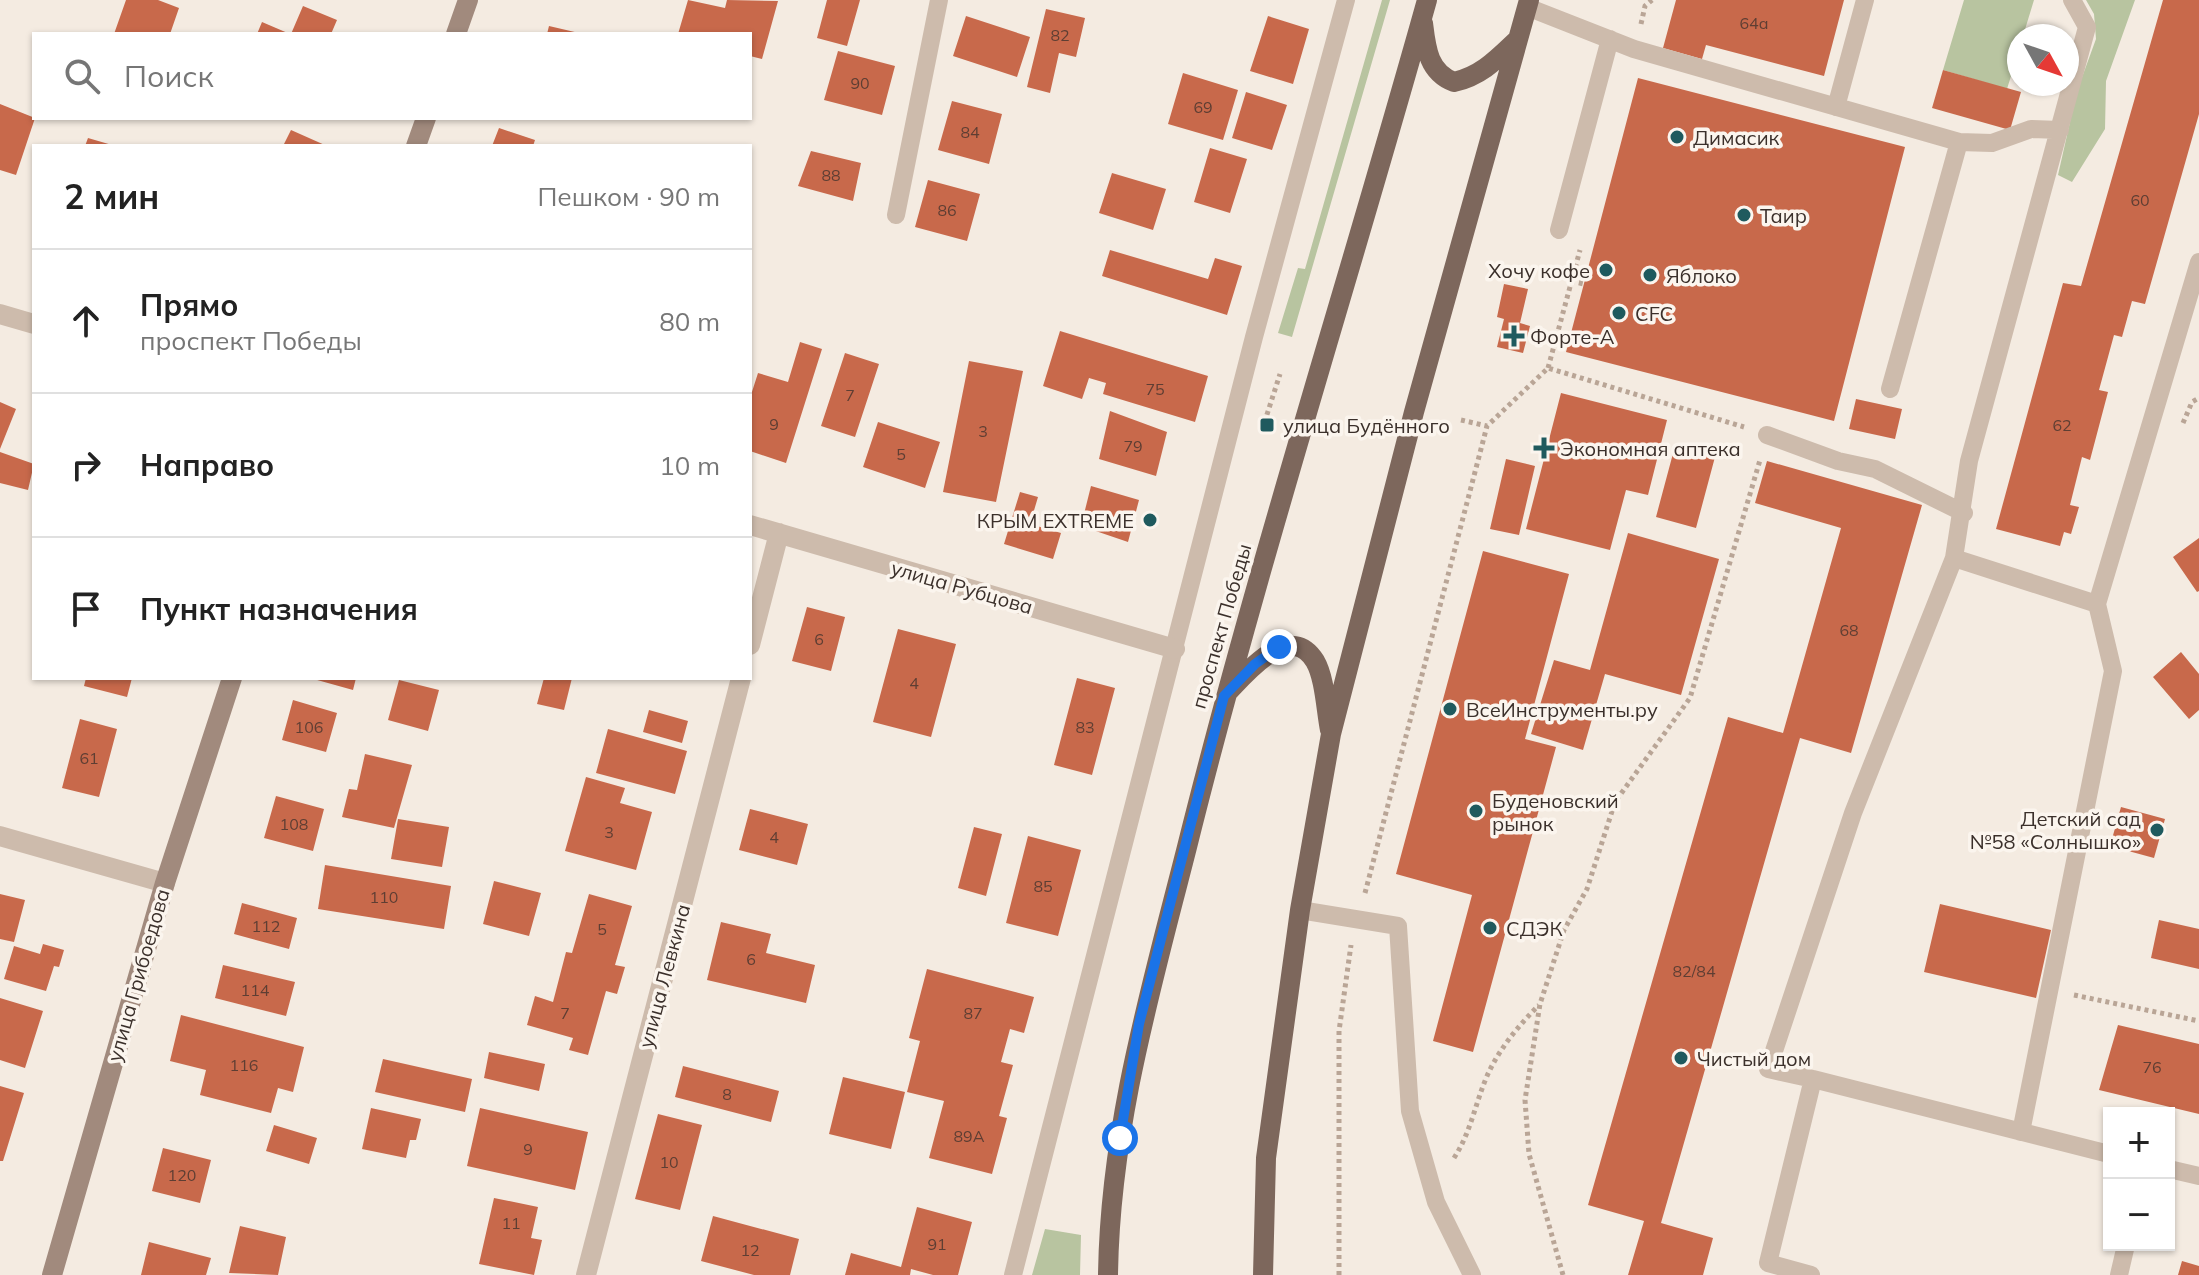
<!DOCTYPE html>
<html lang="ru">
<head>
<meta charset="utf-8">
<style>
	:root { --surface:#fff; --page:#f6f6f6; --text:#222; --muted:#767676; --line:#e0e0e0 }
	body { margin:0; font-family:Mulish,sans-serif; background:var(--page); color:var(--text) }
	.controls { position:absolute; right:24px; bottom:24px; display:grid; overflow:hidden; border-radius:0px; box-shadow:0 2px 6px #0004 }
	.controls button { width:72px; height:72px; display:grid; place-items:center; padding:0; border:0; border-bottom:2px solid var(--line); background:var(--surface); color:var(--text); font:40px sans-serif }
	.compass { position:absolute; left:2007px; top:24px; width:72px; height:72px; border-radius:50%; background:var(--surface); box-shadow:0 2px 6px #0004; rotate:130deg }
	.stop { position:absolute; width:24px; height:24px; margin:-18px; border:6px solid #1a73e8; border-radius:50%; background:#fff }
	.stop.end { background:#1a73e8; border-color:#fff; box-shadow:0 2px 8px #0008 }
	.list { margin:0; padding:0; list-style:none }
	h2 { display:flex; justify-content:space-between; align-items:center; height:104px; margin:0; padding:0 32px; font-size:34px }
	h2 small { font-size:26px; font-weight:400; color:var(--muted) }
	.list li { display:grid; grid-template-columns:52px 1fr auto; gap:24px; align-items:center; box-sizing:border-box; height:144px; padding:0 32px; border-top:2px solid var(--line) }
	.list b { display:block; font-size:30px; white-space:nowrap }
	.list p { margin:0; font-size:26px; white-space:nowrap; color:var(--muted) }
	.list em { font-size:26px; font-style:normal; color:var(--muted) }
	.icon { flex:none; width:44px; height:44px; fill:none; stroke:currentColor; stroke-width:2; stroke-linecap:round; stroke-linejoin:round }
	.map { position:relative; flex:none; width:2199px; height:1275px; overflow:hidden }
	.search { position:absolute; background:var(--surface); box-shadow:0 2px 6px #0004; left:32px; top:32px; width:720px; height:88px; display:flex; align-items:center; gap:20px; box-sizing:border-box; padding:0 28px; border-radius:0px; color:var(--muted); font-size:30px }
	.panel { position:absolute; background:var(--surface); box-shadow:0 2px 6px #0004; left:32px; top:144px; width:720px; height:536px; border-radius:0px }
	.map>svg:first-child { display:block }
	.green { fill:#b8c4a0 }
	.building { fill:#c8694b }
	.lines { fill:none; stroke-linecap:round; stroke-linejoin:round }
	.path { stroke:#b9a596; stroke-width:5; stroke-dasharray:4 4; stroke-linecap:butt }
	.lane { stroke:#cdbbac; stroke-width:18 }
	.street { stroke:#cdbbac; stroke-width:20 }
	.secondary { stroke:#a18a7d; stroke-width:20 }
	.primary { stroke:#7d675c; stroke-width:20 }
	.route { stroke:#1a73e8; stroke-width:10 }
	.poi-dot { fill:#1f5a5e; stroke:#fbf5ee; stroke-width:3 }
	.labels { text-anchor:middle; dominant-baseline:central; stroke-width:7; stroke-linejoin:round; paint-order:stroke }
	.number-label { font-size:16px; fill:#5e3e33 }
	.poi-label { font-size:20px; fill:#3b302b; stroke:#fbf5ee; text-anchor:start }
	.street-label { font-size:20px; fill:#3b302b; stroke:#fbf5ee }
</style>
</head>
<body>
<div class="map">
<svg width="2199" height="1275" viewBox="0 0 2199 1275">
	<rect width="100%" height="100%" fill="#f4ebe1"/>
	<path class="green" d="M1382,0H1390L1292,337L1278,333L1298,268L1305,269Z
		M1964,0H2034L2023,36H2019V50L2007,89L1943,70Z
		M2086,0H2135L2106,81L2105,129L2072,182L2058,175L2077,91L2096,39L2094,14Z
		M1045,1229L1081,1235L1080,1275H1032Z"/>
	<path class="building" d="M126,0H158L179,8L170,34H114Z
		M688,0L725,8L727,0L778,1L762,59L750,56V34H678Z
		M827,0H860L847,46L817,38Z
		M1676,0H1844L1824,76L1706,45L1702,59L1663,48Z
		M2163,0H2199V114L2145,304L2132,301L2122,337L2114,335L2099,390L2108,392L2090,460L2082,457L2070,505L2079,507L2071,534L2064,532L2060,546L1996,529L2063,283L2081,286Z
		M303,6L337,20L331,34H291Z
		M1046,9L1085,18L1076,57L1059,53L1050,93L1027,87Z
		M966,16L1030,37L1017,77L953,56Z
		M1268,16L1309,29L1293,84L1250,71Z
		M262,22L290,34H257Z
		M549,26L579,33V34H547Z
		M838,51L895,66L882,115L824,100Z
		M1943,70L2021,92L2010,130L1932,108Z
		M1183,73L1238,90L1223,140L1168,124Z
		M1638,78L1905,147L1834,421L1566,352Z
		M1246,92L1287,105L1272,150L1232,138Z
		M952,101L1002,114L989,164L938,150Z
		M0,104L35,118L16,175L0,170Z
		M499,128L535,140L533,146H492Z
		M291,130L327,146H283Z
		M88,138L112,145V146H85Z
		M1210,148L1247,159L1230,213L1194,202Z
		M811,151L861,163L853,201L798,186Z
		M1112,173L1166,189L1153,230L1099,213Z
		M928,180L980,194L967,241L915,227Z
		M1110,250L1208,279L1215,258L1242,266L1227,315L1102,276Z
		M1504,284L1528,289L1520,323L1530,326L1523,353L1497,347L1504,319L1497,317Z
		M1060,331L1208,376L1195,422L1103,394L1106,383L1089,378L1082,399L1043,386Z
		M800,342L822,349L786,463L750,451V398L758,373L788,382Z
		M845,353L879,364L855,437L821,426Z
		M969,361L1023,371L996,502L943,492Z
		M1561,393L1667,420L1648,495L1626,490L1610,550L1526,529Z
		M1856,399L1902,409L1895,439L1849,429Z
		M0,402L16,409L0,449Z
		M1110,411L1167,432L1156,476L1099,459Z
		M878,422L940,442L925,488L863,467Z
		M1675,446L1715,457L1696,528L1656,517Z
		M0,452L34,464L28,490L0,483Z
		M1506,459L1535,466L1519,535L1490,529Z
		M1767,461L1922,505L1851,753L1800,738L1661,1223L1713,1238L1703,1275H1628L1644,1221L1588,1205L1728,717L1783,733L1841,528L1755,503Z
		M1091,486L1139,500L1128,542L1081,526Z
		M1020,492L1038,497L1030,524L1061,533L1053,559L1004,544Z
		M1628,533L1719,559L1681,695L1605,674L1583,750L1531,734L1554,660L1590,670Z
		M2199,538V591L2197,592L2173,557Z
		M1483,551L1569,574L1525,739L1556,747L1473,1052L1433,1041L1472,895L1396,874Z
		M807,607L845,617L831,671L792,661Z
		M898,629L956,644L931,737L873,722Z
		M2181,652L2199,674V710L2189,719L2153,677Z
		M86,678H132L127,697L84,686Z
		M310,678H356L353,690Z
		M544,678H572L564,710L537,704Z
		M1077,678L1115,688L1092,775L1054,765Z
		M399,680L439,690L428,731L388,720Z
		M293,700L337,713L326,752L282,740Z
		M649,710L688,721L682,743L643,732Z
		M80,719L117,729L99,797L62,788Z
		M608,729L687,751L675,794L596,773Z
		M365,754L412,765L394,828L342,817L349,789L357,790Z
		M586,777L625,788L620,803L652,812L636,870L565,851Z
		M276,796L324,809L313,851L264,838Z
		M2121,807L2165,819L2154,858L2110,846Z
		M750,809L808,824L797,865L739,850Z
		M398,819L449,827L442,867L391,859Z
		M974,827L1002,834L986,896L958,888Z
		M1028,836L1081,850L1058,936L1006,923Z
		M325,865L451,886L444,929L318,909Z
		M494,881L541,893L529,936L483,924Z
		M0,894L25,900L14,942L0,939Z
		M589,894L632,906L615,965L625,967L617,994L606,991L588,1055L569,1050L573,1038L527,1025L535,996L553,1002L566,952L572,953Z
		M242,903L297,918L289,949L234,934Z
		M1940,904L2051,930L2036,998L1924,972Z
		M2159,920L2199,929V969L2151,958Z
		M721,922L771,934L766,953L815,965L806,1003L707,980Z
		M43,944L64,950L59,967L54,966L46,991L4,979L14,946L40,954Z
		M223,965L295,982L286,1016L215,998Z
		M927,969L1034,997L1024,1033L1010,1029L1001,1062L1013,1065L999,1116L1007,1118L992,1174L929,1158L944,1101L907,1092L920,1041L909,1038Z
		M0,998L43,1011L25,1068L0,1060Z
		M181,1015L304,1047L293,1092L278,1088L271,1113L200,1095L206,1070L170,1061Z
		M2118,1025L2199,1044V1114L2099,1090Z
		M489,1052L545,1064L539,1091L484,1078Z
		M383,1059L472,1079L465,1112L375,1092Z
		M683,1066L779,1091L771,1122L675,1097Z
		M843,1077L905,1092L891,1149L829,1134Z
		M0,1086L24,1093L3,1161H0Z
		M371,1108L421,1119L416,1140H410L406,1158L362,1149Z
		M480,1108L588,1132L575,1190L467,1166Z
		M658,1114L702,1125L680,1210L635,1199Z
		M274,1125L317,1138L309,1164L266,1151Z
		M163,1148L211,1160L200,1203L152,1191Z
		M494,1198L538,1207L531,1238L542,1240L534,1275L479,1264Z
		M917,1207L972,1222L958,1275H933L911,1269L910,1275H845L851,1253L901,1267Z
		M713,1216L799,1239L790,1275H754L701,1261Z
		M240,1226L286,1237L278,1275L229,1273Z
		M149,1242L211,1258L206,1275H141Z
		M2182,1261L2199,1266V1275H2178Z"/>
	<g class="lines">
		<path class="path" d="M1641,24L1645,6L1652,0
			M1571,281L1584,284
			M1548,368L1580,250
			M1461,420L1487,426L1548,368L1744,427
			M2183,423L2192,402L2199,398
			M1262,430L1280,374
			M1365,893L1487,426
			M2074,995L2199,1021
			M1454,1158C1471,1132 1475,1104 1487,1076C1499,1049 1519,1025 1539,1005
			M1339,1275V1031L1351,945
			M1563,1275L1529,1154L1525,1100L1540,1004L1564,930L1587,889L1615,802L1690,698L1760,460"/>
		<path class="lane" d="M2072,0L2087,27L1969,461L1954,558L2097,604
			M1527,7L1634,49L1959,142L1890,389
			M1836,107L1865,0
			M1959,142L1992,143L2031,129L2060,130
			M896,215L939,0
			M1559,230L1610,39
			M1767,435L1838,461L1875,469L1964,513
			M1300,910L1398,926L1410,1111L1436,1202L1472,1275
			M1813,1079L1768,1069L1853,813L1954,558
			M2021,1132L2113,671L2097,604L2199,262
			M2169,1169L2199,1176
			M1013,1275L1254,337L1346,0
			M1811,1275L1768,1263L1813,1079L2109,1154
			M2119,1275L2126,1245"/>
		<path class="street" d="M0,314L34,324
			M750,525L1175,649
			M750,645L779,533
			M0,836L165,883
			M586,1275L741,678"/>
		<path class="secondary" d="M456,34L468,0
			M416,146L426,118
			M52,1275L165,883L232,678"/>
		<path class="primary" d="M1423,23C1426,48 1428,72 1454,82C1481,76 1497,59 1516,41
			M1228,692C1246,673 1290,620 1315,661C1325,678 1326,710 1330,730
			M1108,1275C1110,1127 1151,989 1187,847C1258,562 1348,283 1427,0
			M1263,1275L1266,1158L1300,910L1331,734L1414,412L1529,0"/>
	</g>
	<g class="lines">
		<path class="route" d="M1120,1138L1139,1024L1224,696L1255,664L1279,647"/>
	</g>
	<g class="poi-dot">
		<circle cx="1677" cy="137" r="8"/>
		<circle cx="1744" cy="215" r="8"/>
		<circle cx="1606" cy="270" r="8"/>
		<circle cx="1650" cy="275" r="8"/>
		<circle cx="1619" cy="313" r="8"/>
		<path d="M1510 324h8v8h8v8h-8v8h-8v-8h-8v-8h8z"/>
		<rect x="1259" y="417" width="16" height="16" rx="4"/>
		<path d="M1540 436h8v8h8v8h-8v8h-8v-8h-8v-8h8z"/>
		<circle cx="1150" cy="520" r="8"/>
		<circle cx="1450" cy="709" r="8"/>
		<circle cx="1476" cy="811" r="8"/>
		<circle cx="2157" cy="830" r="8"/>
		<circle cx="1490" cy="928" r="8"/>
		<circle cx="1681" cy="1058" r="8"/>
	</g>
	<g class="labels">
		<g class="number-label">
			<text x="1754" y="23">64а</text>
			<text x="1060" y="35">82</text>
			<text x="860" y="83">90</text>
			<text x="1203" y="107">69</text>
			<text x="970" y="132">84</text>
			<text x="831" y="175">88</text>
			<text x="2140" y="200">60</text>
			<text x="947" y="210">86</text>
			<text x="1155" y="389">75</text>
			<text x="850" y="395">7</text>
			<text x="774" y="424">9</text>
			<text x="2062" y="425">62</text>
			<text x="983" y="431">3</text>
			<text x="1133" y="446">79</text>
			<text x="901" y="454">5</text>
			<text x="1849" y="630">68</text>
			<text x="819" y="639">6</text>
			<text x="914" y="683">4</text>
			<text x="309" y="727">106</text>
			<text x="1085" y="727">83</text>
			<text x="89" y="758">61</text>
			<text x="294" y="824">108</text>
			<text x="609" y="832">3</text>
			<text x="774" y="837">4</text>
			<text x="1043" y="886">85</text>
			<text x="384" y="897">110</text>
			<text x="266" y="926">112</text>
			<text x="602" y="929">5</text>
			<text x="751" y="959">6</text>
			<text x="1694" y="971">82/84</text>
			<text x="255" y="990">114</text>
			<text x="565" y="1013">7</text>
			<text x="973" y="1013">87</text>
			<text x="244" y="1065">116</text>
			<text x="2152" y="1067">76</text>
			<text x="727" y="1094">8</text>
			<text x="969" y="1136">89А</text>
			<text x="528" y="1149">9</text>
			<text x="669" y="1162">10</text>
			<text x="182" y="1175">120</text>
			<text x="511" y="1223">11</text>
			<text x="937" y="1244">91</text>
			<text x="750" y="1250">12</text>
		</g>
		<g class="poi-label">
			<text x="1693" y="137">Димасик</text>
			<text x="1760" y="215">Таир</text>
			<text x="1590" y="270" text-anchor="end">Хочу кофе</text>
			<text x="1666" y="275">Яблоко</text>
			<text x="1635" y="313">CFC</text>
			<text x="1530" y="336">Форте-А</text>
			<text x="1283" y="425">улица Будённого</text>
			<text x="1560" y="448">Экономная аптека</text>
			<text x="1134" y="520" text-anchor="end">КРЫМ EXTREME</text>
			<text x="1466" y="709">ВсеИнструменты.ру</text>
			<text x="1492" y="800">Буденовский<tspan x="1492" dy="23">рынок</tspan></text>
			<text x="2141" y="818" text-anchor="end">Детский сад<tspan x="2141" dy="23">№58 «Солнышко»</tspan></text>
			<text x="1506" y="928">СДЭК</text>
			<text x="1697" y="1058">Чистый дом</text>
		</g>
		<g class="street-label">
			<text transform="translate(962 587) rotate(16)">улица Рубцова</text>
			<text transform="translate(1221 626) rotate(-74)">проспект Победы</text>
			<text transform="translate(138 975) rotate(-74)">улица Грибоедова</text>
			<text transform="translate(664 976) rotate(-75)">улица Левкина</text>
		</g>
	</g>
</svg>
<div class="controls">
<button>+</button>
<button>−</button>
</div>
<svg class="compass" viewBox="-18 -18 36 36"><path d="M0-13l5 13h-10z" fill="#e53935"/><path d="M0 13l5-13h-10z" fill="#767676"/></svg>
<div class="stop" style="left:1120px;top:1138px"></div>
<div class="stop end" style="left:1279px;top:647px"></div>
<div class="search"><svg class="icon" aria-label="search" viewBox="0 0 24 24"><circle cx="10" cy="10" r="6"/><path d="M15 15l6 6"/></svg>Поиск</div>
<section class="panel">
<h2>2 мин<small>Пешком · 90 m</small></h2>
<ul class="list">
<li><svg class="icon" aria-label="ahead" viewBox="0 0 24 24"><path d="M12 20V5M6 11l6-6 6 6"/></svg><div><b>Прямо</b><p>проспект Победы</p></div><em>80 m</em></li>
<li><svg class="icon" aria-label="right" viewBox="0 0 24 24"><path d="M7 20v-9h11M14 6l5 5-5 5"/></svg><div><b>Направо</b></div><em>10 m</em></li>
<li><svg class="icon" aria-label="arrive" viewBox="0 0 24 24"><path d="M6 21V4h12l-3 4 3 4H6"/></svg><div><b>Пункт назначения</b></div></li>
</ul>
</section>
</div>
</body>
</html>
